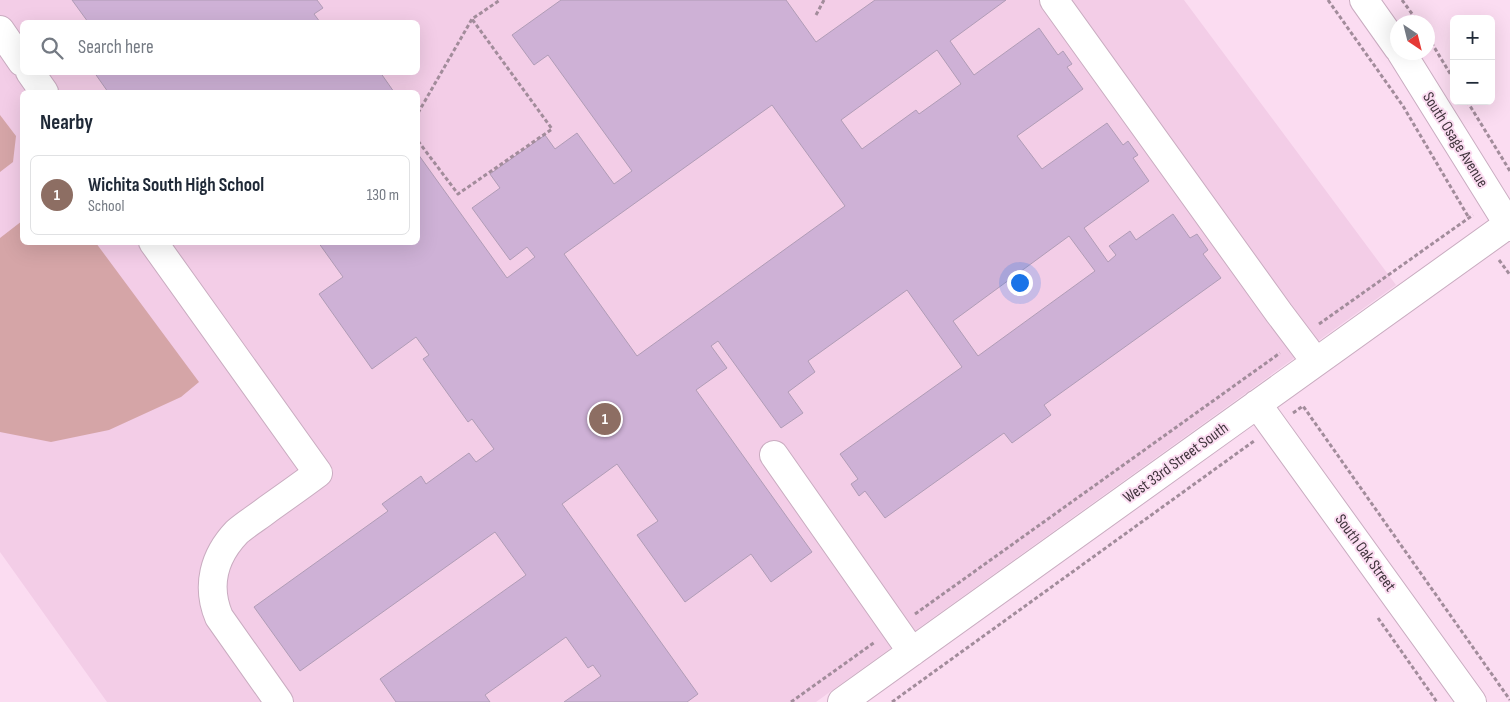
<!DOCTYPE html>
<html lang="en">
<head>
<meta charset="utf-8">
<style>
	:root { --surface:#fff; --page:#f2f2f3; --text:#1f2937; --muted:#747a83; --line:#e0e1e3; --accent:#2563eb }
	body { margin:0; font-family:"Sofia Sans Condensed",sans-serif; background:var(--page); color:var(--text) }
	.controls { position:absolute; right:15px; top:15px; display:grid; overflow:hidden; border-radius:8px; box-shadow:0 5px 20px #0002 }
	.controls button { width:45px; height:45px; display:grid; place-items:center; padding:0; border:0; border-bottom:1px solid var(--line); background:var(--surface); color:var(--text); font:25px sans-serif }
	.compass { position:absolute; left:1390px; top:15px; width:45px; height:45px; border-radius:50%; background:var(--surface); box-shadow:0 5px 20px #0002; rotate:145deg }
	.you { position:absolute; left:1019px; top:282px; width:18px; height:18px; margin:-12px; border:4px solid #fff; border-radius:50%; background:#1a73e8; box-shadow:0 0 0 8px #1a73e833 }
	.badge { display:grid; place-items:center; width:32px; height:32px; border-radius:50%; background:var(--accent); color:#fff; font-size:16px; font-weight:700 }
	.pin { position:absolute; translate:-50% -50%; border:2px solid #fff; box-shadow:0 1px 5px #0006 }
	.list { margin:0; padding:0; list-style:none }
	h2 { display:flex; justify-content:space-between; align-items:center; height:65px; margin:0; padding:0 20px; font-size:21px }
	h2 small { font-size:16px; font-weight:400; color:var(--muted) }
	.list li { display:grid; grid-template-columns:32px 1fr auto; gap:15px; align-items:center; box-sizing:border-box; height:80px; margin:0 10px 10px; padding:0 10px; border:1px solid var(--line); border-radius:8px }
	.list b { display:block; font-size:19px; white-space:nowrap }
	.list p { margin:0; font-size:16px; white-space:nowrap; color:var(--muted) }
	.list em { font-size:16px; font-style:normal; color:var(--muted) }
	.icon { flex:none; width:28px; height:28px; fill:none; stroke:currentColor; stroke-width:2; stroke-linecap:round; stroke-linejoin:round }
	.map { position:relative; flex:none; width:1510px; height:702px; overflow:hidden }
	.search { position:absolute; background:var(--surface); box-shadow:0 5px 20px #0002; left:20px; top:20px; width:400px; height:55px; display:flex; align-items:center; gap:12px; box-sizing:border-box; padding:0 18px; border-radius:8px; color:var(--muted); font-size:19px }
	.panel { position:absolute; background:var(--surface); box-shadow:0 5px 20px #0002; left:20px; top:90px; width:400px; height:155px; border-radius:8px }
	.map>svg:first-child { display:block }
	.built { fill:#f3cde7; fill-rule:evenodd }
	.green { fill:#d5a5a7 }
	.building { fill:#ceb1d6; stroke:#b09cb6; fill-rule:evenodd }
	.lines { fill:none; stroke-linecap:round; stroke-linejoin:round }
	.minor-casing { stroke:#c9acc0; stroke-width:30 }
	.path { stroke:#a28c9b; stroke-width:3; stroke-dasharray:4 2.5; stroke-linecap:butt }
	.minor { stroke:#fff; stroke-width:28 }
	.labels { text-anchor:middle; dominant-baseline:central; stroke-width:4; stroke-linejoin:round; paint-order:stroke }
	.street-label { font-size:16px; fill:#40343c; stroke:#fbdcf1 }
</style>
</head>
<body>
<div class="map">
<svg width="1510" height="702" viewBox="0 0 1510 702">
	<rect width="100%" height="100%" fill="#fbdcf1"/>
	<path class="built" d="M0,0H1184L1396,285L816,702H107L0,552ZM22,22H418V72H22ZM22,92H418V242H22Z"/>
	<path class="green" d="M0,115L16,136L13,162L0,172Z
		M22,221V242L96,243L199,382L181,397L109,430L51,442L0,432V238Z"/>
	<path class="building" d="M72,0H317L323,8L314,14L320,22H88Z
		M561,0H786L816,42L875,0H1006L950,41L974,75L1039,28L1058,55L1063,51L1072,64L1067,67L1083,89L1017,136L1042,169L1107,123L1123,145L1128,141L1138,155L1133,158L1149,181L1084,228L1108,262L1116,255L1109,246L1130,231L1136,240L1173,214L1190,238L1197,234L1208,250L1203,254L1221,278L1044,405L1051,415L1012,443L1004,433L885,518L865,491L859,496L851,484L858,479L840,454L962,367L907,290L808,361L815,372L788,392L803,413L781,428L718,341L711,346L727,368L696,390L812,552L771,582L751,554L685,602L637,535L658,521L617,464L562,504L698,694L687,702H564L601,676L593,665L588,668L566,637L485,695L490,702H396L380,679L526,575L495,532L300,671L254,607L388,511L382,504L421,476L426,484L469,453L476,462L494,449L472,419L468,422L423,359L429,355L416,337L372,369L319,294L343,277L318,242H418V154L507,278L535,257L527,247L510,260L472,208L500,188L490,174L545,135L555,149L577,133L614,184L632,171L548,55L534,65L512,35ZM937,50L961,84L919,114L916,110L862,149L841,120ZM772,105L845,206L637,356L564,254ZM1069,236L1095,271L978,356L953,321Z
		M94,72H380L394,92H108Z"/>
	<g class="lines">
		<defs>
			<path id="minor" d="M1054,0L1279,313L1316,362
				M1364,0L1398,48
				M0,30L22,62
				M1401,52L1510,227
				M30,72L44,92
				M153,242L318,473C302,485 285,497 268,509C258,517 246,524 237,532C214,556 206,586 219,617L279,702
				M1257,404L1472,702
				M774,455L912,652
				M842,702L1510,223"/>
		</defs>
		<use href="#minor" class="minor-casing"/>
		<path class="path" d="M1328,0L1403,106L1469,218
			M1402,0L1418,22
			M816,15L824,0
			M1428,37L1454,80
			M1467,101L1510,171
			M418,113L472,19L500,0
			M418,141L458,194L552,129L472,19
			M1499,260L1510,275
			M1319,324L1473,215
			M1293,413L1303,406L1510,700
			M915,614L1280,353
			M1378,618L1437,702
			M791,702L875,642
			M892,702L1254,441"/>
		<use href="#minor" class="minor"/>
	</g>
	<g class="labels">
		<g class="street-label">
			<text transform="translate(1455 140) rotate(58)">South Osage Avenue</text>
			<text transform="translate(1176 463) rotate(-36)">West 33rd Street South</text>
			<text transform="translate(1365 553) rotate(54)">South Oak Street</text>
		</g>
	</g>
</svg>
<div class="controls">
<button>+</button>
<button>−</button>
</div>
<svg class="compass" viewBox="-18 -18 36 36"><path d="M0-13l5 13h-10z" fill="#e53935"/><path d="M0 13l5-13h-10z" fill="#747a83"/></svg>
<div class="you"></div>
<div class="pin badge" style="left:605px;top:419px;background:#8d6e63">1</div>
<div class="search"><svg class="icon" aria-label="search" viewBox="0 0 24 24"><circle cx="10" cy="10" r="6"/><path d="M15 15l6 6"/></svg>Search here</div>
<section class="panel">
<h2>Nearby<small></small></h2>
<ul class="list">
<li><span class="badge" style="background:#8d6e63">1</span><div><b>Wichita South High School</b><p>School</p></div><em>130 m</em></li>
</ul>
</section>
</div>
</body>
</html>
